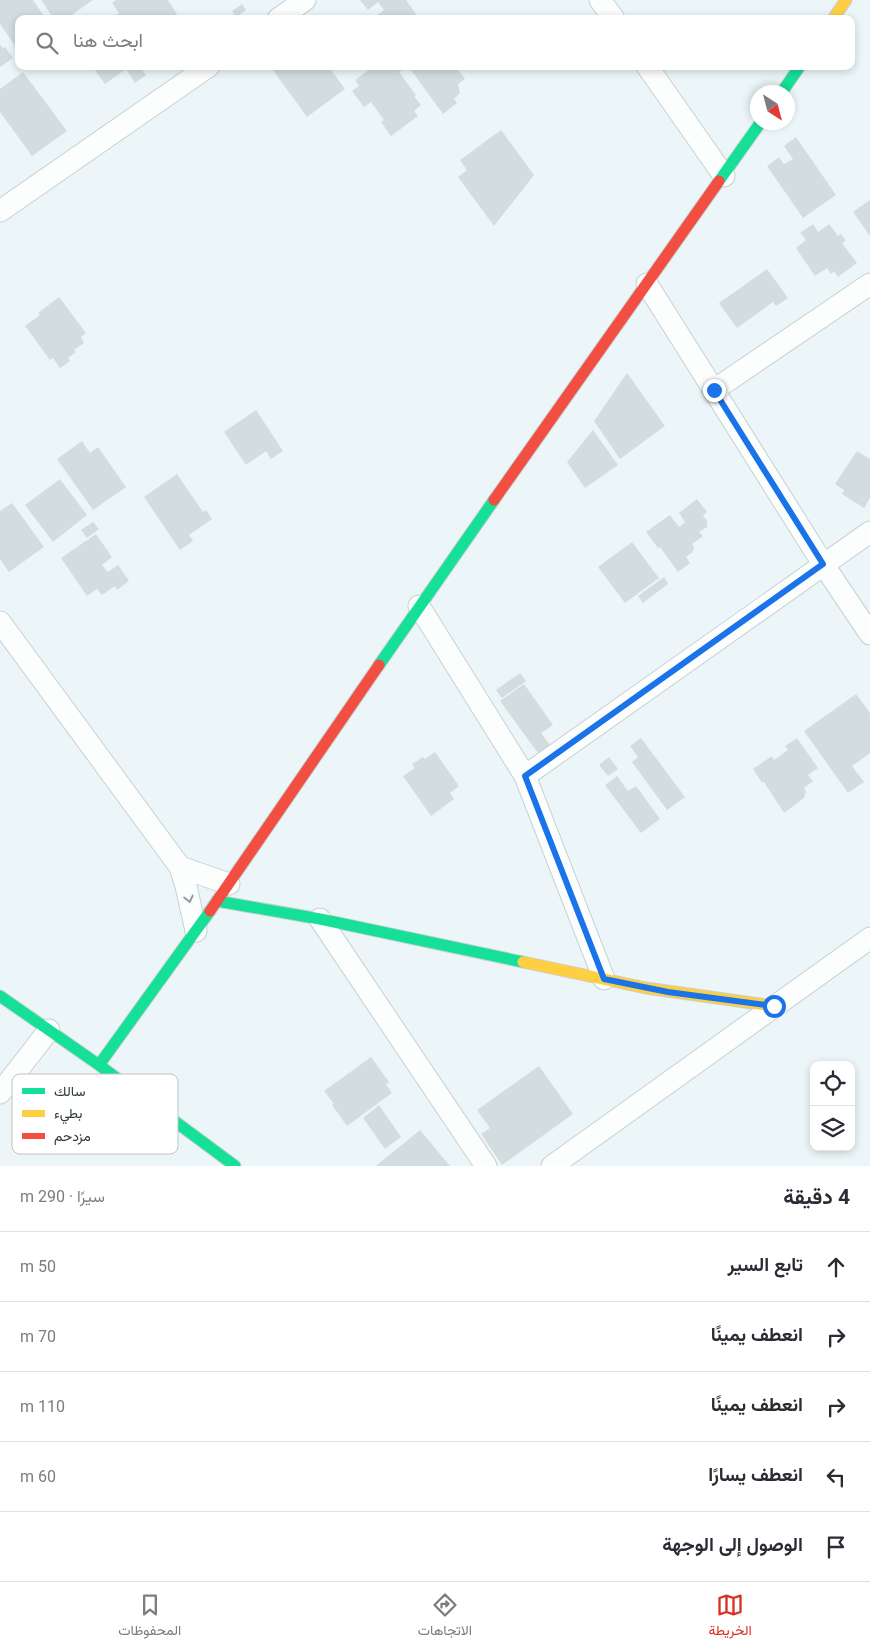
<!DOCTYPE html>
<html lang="ar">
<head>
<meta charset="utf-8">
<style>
	:root { --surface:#fff; --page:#f7f7f7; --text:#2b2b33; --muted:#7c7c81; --line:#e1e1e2; --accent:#d93025 }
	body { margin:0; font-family:Roboto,Vazirmatn,sans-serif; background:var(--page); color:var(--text); direction:rtl }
	.controls { position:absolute; right:15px; bottom:15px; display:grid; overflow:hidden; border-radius:10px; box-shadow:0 2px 8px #0003 }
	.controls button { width:45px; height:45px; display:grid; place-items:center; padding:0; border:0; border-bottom:1px solid var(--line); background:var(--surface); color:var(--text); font:25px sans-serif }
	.compass { position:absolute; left:750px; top:85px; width:45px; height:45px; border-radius:50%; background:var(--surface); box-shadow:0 2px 8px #0003; rotate:144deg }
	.stop { position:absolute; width:15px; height:15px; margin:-11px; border:4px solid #1a73e8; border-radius:50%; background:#fff }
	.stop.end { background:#1a73e8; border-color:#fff; box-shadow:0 1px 5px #0008 }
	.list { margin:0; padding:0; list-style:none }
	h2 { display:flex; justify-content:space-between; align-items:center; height:65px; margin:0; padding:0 20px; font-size:21px }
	h2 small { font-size:16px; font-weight:400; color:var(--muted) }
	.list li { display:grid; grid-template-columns:32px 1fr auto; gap:15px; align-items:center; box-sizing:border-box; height:70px; padding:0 20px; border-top:1px solid var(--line) }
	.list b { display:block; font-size:19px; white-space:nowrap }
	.list em { font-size:16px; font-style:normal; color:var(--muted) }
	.icon { flex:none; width:28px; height:28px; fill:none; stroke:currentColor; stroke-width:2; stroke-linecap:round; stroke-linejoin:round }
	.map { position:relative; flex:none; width:870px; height:1166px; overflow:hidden; direction:ltr }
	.search { position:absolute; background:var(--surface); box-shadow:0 2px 8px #0003; left:15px; right:15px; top:15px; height:55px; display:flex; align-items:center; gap:12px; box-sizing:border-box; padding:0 18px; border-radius:10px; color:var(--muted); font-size:19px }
	.sheet { height:415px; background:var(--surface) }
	nav { display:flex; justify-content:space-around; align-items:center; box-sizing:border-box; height:70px; border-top:1px solid var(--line); background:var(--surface); font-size:14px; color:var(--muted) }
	nav a { display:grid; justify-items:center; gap:2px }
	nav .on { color:var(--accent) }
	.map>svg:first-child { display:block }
	.building { fill:#d3dddf }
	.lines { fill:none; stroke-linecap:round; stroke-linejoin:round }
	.street-casing { stroke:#c7d1d4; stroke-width:23 }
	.fast-casing { stroke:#c7d1d4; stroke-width:13 }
	.slow-casing { stroke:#c7d1d4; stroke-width:13 }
	.jam-casing { stroke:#c7d1d4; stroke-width:13 }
	.street { stroke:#fcfefe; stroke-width:21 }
	.fast { stroke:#16e098; stroke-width:11 }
	.slow { stroke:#ffcf43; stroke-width:11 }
	.jam { stroke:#f24e42; stroke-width:11 }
	.oneway { stroke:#949b9c }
	.route { stroke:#1a73e8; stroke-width:6 }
	.key { fill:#fff; stroke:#c0c3c4; stroke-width:1 }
	.key-label { font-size:14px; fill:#2c383a }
</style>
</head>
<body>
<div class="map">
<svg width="870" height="1166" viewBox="0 0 870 1166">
	<rect width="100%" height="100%" fill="#ecf6f8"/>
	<path class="building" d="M0,0H33L46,19H19V46L16,47L0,24Z
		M41,0H93L73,14L77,19H54Z
		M116,0H168L177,14L170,19H119L116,15L119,13L112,3Z
		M360,0H406L418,17L416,19H372L384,10L378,2L368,10Z
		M242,4L246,10L236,17L232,11Z
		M0,45L3,48L5,47L13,58L0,67Z
		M92,66H139L146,75L135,83L126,69L105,84Z
		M270,66H328L345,89L307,117Z
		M374,66H399L402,70L399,72L416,95L414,96L421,105L414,111L418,116L391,136L381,122L384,120L371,102L364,107L352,91L359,86L355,80Z
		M408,66H455L465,79L458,84L460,93L454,99L457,103L443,114Z
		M23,72L67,131L32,156L0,112V89Z
		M501,130L534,175L494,226L458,177L467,170L460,160Z
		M796,137L836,195L803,218L767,166L779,157L784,164L793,159L784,146Z
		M870,200V236L853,212Z
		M813,224L818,232L829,224L838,236L841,234L846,241L842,243L857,263L838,277L834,271L831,274L827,268L815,276L796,248L806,240L800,233Z
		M767,269L788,298L776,306L773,302L737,328L719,303Z
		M59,297L86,333L81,337L84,343L74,350L76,352L68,358L70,361L60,368L53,358L50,360L25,326L40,315L38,313Z
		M627,373L665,426L620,459L594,421Z
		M256,410L283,451L271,459L266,451L246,465L224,432Z
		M593,430L618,465L585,488L567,462Z
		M82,441L90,453L98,447L126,487L93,510L57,459Z
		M857,451L870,459V498L864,508L842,494L844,490L835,484Z
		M177,474L203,512L206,510L212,519L189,535L193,541L180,550L144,497Z
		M60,479L87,515L53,542L25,505Z
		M697,499L707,512L703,515L707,521V527L699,532L703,536L692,544L694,547L693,552L686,557L690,563L678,572L660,547L658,548L646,532L670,515L679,527L685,522L679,513Z
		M12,503L44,547L9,572L0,559V511Z
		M93,522L99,529L87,538L81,530Z
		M96,534L112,557L102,565L108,572L118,565L129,581L117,590L115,586L102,595L97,589L87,596L61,558Z
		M632,542L659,578L625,603L598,567Z
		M664,577L668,584L643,603L638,596Z
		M520,673L526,681L502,698L496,690Z
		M524,684L553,725L541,733L550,745L538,753L500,701Z
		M856,694L870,713V753L852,766L864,782L848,793L804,731Z
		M641,738L685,797L667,810L632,762L638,757L630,746Z
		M797,738L818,768L808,775L813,781L804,788L806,791L804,798L784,813L764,782L762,783L753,769L772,756L774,760L788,750L785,746Z
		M435,752L459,786L450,793L454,799L431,816L403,776L415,768L412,764L423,757L425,759Z
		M609,757L618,769L608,776L599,765Z
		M617,776L628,791L636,786L660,819L641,833L605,785Z
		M371,1057L389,1082L386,1084L392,1093L347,1126L332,1105L334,1104L324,1091Z
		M539,1066L573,1114L502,1165L481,1134L490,1128L477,1110Z
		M379,1105L401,1137L385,1149L363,1118Z
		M420,1130L450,1166H376Z"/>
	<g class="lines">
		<defs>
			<path id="street" d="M600,0L614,19
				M278,19L305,0
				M647,66L724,176
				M0,211L209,66
				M647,284L823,564L870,634
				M714,390L870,284
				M419,606L525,776L604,979
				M0,622L180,867L186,886L196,931
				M525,776L870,532
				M180,867L229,884
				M320,919L486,1166
				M0,1093L49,1030
				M552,1166L870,938"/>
			<path id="fast" d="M782,92L800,66
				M719,181L761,122
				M379,665L494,500
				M217,901L320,919L523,962
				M0,996L99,1065L235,1166
				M99,1065L210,911"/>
			<path id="slow" d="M833,19L846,0
				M523,962L646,988L774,1006"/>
			<path id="jam" d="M494,500L719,181
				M210,911L379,665"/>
		</defs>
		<use href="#street" class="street-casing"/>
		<use href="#fast" class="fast-casing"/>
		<use href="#slow" class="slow-casing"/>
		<use href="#jam" class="jam-casing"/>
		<use href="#street" class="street"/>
		<use href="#fast" class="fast"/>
		<use href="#slow" class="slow"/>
		<use href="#jam" class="jam"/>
	</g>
	<defs><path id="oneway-chevron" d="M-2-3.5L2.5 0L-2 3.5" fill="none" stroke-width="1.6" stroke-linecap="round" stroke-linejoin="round" transform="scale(1.25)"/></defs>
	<use class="oneway" href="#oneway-chevron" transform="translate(189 899) rotate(77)"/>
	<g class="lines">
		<path class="route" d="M714,390L823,564L525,776L604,979L668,992L774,1006"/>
	</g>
	<rect x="12" y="1074" width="166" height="80" rx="8" class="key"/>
	<rect x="22" y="1088" width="23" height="6" fill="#16e098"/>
	<rect x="22" y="1110" width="23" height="7" fill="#ffcf43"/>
	<rect x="22" y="1133" width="23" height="6" fill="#f24e42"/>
	<g class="key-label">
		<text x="54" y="1096">سالك</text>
		<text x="54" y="1118">بطيء</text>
		<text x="54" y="1141">مزدحم</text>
	</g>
</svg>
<div class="controls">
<button><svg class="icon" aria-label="locate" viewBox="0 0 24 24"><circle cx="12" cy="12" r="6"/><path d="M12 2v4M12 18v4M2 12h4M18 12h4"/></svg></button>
<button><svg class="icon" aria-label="layers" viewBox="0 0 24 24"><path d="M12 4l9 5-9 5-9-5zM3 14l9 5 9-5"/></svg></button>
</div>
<svg class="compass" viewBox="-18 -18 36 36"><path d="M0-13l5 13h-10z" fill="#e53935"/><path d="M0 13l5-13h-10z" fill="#7c7c81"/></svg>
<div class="stop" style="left:774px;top:1006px"></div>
<div class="stop end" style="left:714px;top:390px"></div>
<div class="search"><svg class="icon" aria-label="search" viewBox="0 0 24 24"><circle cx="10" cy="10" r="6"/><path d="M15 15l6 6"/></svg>ابحث هنا</div>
</div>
<section class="sheet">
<h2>4 دقيقة<small>سيرًا · 290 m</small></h2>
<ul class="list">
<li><svg class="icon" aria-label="ahead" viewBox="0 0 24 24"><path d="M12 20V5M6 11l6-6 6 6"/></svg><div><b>تابع السير</b></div><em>50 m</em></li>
<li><svg class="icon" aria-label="right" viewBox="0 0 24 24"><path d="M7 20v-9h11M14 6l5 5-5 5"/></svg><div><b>انعطف يمينًا</b></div><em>70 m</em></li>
<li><svg class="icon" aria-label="right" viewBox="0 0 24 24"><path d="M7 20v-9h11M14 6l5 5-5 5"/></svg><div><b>انعطف يمينًا</b></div><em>110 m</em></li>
<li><svg class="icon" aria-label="left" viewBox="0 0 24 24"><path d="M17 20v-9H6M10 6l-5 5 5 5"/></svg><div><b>انعطف يسارًا</b></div><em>60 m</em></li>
<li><svg class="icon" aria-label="arrive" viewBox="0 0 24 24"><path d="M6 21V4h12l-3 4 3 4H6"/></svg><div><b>الوصول إلى الوجهة</b></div></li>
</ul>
</section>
<nav>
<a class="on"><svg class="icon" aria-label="map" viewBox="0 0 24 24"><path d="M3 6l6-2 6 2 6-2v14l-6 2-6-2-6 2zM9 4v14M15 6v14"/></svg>الخريطة</a>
<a><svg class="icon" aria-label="directions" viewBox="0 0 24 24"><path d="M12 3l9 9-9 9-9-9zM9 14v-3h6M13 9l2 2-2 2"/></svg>الاتجاهات</a>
<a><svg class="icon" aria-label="saved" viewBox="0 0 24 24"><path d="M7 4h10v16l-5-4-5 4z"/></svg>المحفوظات</a>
</nav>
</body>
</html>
